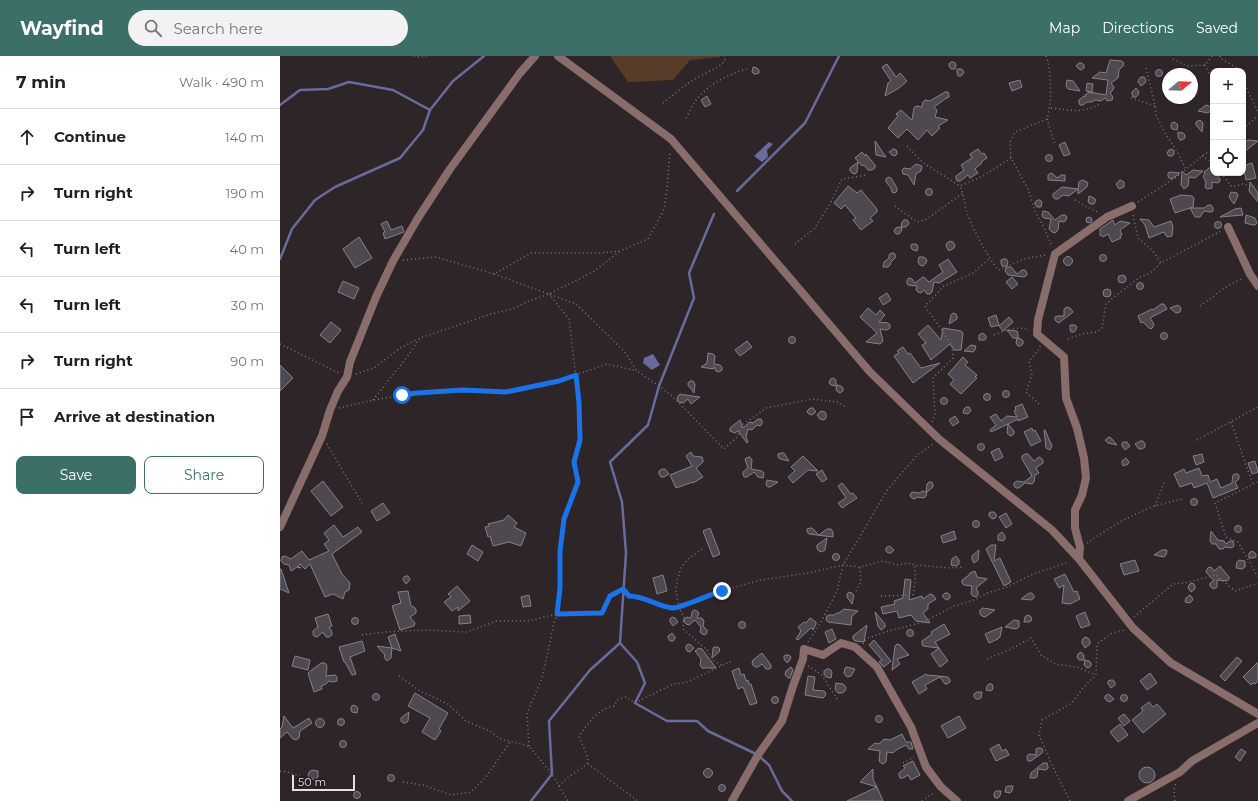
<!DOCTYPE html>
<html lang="en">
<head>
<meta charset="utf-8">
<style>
	:root { --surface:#fff; --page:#f2f2f2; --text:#202124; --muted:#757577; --line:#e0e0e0; --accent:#3c6f67 }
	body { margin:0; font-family:Montserrat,sans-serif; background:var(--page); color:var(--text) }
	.controls { position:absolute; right:12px; top:12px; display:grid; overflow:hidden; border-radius:8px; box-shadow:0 1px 3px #0004 }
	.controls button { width:36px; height:36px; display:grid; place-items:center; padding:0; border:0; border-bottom:1px solid var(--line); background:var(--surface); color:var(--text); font:20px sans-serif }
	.compass { position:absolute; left:882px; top:12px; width:36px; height:36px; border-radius:50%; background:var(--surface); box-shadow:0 1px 3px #0004; rotate:71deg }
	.scale { position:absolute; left:12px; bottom:10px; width:63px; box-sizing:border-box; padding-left:4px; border:2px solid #e7e0e3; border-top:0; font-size:11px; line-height:14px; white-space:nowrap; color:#e7e0e3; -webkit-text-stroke:3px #241b1f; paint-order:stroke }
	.stop { position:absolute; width:12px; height:12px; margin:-9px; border:3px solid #1a73e8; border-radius:50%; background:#fff }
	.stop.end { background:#1a73e8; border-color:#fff; box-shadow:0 1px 4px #0008 }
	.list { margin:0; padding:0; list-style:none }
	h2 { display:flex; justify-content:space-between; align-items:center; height:52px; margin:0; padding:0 16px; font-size:17px }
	h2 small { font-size:13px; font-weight:400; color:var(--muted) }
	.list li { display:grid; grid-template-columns:26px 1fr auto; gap:12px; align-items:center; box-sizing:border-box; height:56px; padding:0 16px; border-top:1px solid var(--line) }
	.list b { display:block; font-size:15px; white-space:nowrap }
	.list em { font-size:13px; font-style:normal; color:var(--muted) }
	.actions { display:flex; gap:8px; padding:12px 16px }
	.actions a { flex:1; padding:9px 0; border:1px solid var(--accent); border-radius:8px; text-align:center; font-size:14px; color:var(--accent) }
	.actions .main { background:var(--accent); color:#fff }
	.icon { flex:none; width:22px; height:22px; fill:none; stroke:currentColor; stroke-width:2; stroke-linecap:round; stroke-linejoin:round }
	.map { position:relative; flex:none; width:978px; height:745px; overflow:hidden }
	header { display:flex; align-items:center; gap:24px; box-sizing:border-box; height:56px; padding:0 20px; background:var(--accent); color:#fff }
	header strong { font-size:19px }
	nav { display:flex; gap:22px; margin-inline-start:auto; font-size:14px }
	.search { width:280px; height:36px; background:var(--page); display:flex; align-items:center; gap:10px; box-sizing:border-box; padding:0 14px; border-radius:22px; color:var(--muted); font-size:15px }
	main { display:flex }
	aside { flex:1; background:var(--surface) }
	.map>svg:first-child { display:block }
	.green { fill:#563d2a }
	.water { fill:#686b9c }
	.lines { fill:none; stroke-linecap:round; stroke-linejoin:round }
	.stream { stroke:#686b9c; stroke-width:2.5 }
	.building { fill:#4e4850; stroke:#87808a }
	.path { stroke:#7c7477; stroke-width:1.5; stroke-dasharray:1 3; stroke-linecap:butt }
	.street { stroke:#886d6b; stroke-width:8 }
	.route { stroke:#1a73e8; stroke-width:5 }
</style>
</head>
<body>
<header>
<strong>Wayfind</strong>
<div class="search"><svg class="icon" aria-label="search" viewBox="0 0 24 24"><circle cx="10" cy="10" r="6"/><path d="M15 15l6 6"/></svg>Search here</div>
<nav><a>Map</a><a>Directions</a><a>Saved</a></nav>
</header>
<main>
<aside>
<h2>7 min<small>Walk · 490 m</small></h2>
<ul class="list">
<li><svg class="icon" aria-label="ahead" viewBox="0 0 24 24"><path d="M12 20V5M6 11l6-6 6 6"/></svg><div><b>Continue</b></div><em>140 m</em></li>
<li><svg class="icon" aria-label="right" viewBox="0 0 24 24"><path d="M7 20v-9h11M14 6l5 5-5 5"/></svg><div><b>Turn right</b></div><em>190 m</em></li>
<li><svg class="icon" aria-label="left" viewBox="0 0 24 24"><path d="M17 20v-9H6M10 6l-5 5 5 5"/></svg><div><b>Turn left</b></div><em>40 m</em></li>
<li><svg class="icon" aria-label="left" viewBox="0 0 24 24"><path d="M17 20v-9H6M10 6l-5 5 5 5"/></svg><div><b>Turn left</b></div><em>30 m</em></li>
<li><svg class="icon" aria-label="right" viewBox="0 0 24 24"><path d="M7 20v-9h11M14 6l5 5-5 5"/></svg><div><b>Turn right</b></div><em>90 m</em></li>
<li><svg class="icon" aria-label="arrive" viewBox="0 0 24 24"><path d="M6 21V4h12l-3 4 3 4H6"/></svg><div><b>Arrive at destination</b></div></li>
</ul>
<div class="actions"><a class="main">Save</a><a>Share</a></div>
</aside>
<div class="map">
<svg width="978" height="745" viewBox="0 0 978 745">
	<rect width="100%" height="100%" fill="#2e2529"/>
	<path class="green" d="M330,0H440V1L410,4L393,24L348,26Z"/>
	<path class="water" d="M489,86L493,88L487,94L488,101L482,106L474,100Z
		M373,298L380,309L372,314L363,307L364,302Z"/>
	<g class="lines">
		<path class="stream" d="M0,49L20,34L48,33L69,26L113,34L150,54
			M457,135L525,67L559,0
			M0,203L12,173L35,144L55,131L120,102L143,74L150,54L173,25L204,0
			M340,587L357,606L365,627L355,647L387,665H417L428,675L476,698
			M480,701L489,709L502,735L512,745
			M251,745L272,718L269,665L310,614L340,587L346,497L342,446L330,406L368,369L379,330L414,242L409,217L434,158"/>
	</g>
	<path class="building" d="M830,4L842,5L844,7L843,10L839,14L838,22L831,27L834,31L833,34L830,37L833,41L832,44L827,45L825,42L821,45L815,44L812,46H807L803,49H800L799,47V44L804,40L805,41V39L809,36L826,39L828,24L812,22L820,16L826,17Z
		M671,6H674L676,8L675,13H671L669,10V8Z
		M799,7H802L804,9V12L801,14L799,13L796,10Z
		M607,8L616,21L620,17L627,25L619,32L605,40L608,27L611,25L602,11Z
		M473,11L477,12L479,14V17L476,18H474L472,16Z
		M677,13H682L684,16L683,18L681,20H678L677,17Z
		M875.5 17a3.5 3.5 0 1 1 7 0a3.5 3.5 0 1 1-7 0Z
		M861,21H864L866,24L865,27L861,30L858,26L859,23Z
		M740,24L742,31L732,35L729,27Z
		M787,24L793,25L800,35L788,33L786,30Z
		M807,27L813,28L812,36L806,35Z
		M856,32L859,36L858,39L856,41H853L852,38V36Z
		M665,36H668L669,39V41L665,43L654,51L657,54L655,61L668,64L658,70L660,72L652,80L647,74L638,84L627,73L618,82L608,72L618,60L616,58L621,54L632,64L634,52L636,50L642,51L643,46L645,44L650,45Z
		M427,40L431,48L425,51L421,44Z
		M926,49L929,50L931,52L930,55L928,57L918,55Z
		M920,64L923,67L922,76L916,69V66Z
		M893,66L896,67L898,69L897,74L892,73L891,71V68Z
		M898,76L903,77L905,79V82L902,84H900L898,81Z
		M968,84L978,85L964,96L965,86Z
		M595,85L606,101L596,99Z
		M785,86L790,98L784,100L779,89Z
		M613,93H615L617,95V98L615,100L612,99L609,96Z
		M698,93L702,98L704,97L707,102L701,106L702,107L695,113L698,117L690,122L688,119L680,125H677L676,122V120L684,114L681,109L692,102L690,98Z
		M892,93L894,95V98L892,100H889L887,97L889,94Z
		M582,96L585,100L586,98L595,109V112L592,114H588L584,109L582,110L575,102Z
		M765.5 102a3.5 3.5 0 1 1 7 0a3.5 3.5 0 1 1-7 0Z
		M578,106L577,116L575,118L572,117L570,115V112Z
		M972,107L976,122L966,124L963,110Z
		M636,108L642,110L641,115L636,118L634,129L628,119L623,118L622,114L624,112L630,113Z
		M933,109V117H936L940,123V125L938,127L932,126V132L927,133L925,131L926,126L923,120L925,118L924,116Z
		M913,114L923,115L915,122L909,121L908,130L904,133L901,129L902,115L906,119Z
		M890,116L900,117L892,123L889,122L888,120V117Z
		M771,117L773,118L777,122L781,119H785V125L768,124V119Z
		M608,121L611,122L617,132V135L615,137L612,136L611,132L606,126V123Z
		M802,124L805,125L808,127L807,131L798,138V133L789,140L783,139L778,143H775L773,141V138L782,131L798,133L799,126Z
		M840,124L844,126V131L839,133L836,128Z
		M970,126L978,137V146L969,135Z
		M568,130L577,137L581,134L597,153V156L590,162L593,165L581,174L573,164L576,162L565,149L561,153L554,147Z
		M645.5 136a3.5 3.5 0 1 1 7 0a3.5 3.5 0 1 1-7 0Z
		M951,136L957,137L958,140L954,148L949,141Z
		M901,139L912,140L914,142L913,151L910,152H924L928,149H931L933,152V155L930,156L924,155L920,161H915L910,152L895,157L890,143Z
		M809,140L814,142L816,144L814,148H810L808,146Z
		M758,144H760L762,146L761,151H757L755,148V146Z
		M961,152L963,159L940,161L955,153Z
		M763,155L768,156L775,164L782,159H785L787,161L786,164L784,166L779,165L778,174L775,177L772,176L769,173L771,163L764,162L762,160Z
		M966,159L975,162L977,167L975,169H973L965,167Z
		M806 164a3 3 0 1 1 6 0a3 3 0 1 1-6 0Z
		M860,163L869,164L874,171L891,165L893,171L892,180L887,181L884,176L869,182L865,169Z
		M624,164H627L629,167L628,169L626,171H621L622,166Z
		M833,164L835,169L840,165L850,167L840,174L842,179L840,180L841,182L832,186L828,178L823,181L820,179V173Z
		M107,165L111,174L122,170L124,176L105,183L103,177L105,176L101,168Z
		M934.5 169a3.5 3.5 0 1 1 7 0a3.5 3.5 0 1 1-7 0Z
		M617,171L622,172L621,176L619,178H616L614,175L615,173Z
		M79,181L92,202L75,212L63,193Z
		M670,185L673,186L675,189L674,192L669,195L666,190L667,187Z
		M633,188H636L638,190L637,195L633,194L631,192V189Z
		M611,197H614L616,200L615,202L611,206L610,209L608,211H603L604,206L609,202V199Z
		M819.5 202a3.5 3.5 0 1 1 7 0a3.5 3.5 0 1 1-7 0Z
		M783.5 205a4.5 4.5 0 1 1 9 0a4.5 4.5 0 1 1-9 0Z
		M639,201H644L647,204L646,207L643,210L640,209L638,206Z
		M668,203L677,216L659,227L654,226L652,236L650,238H647L644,234L641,237L638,236L636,234L637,230L628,229L627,227V224L629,222L632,223L635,227L643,221L645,222L649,226L663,216L659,209Z
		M723,203H726L728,205L727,210H722L721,207V204Z
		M726,211H731L737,218L742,214H745L747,217V219L744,221L728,219L725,215Z
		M838 223a4 4 0 1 1 8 0a4 4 0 1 1-8 0Z
		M732,221L738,228L732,233L726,226Z
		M63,225L79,232L74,243L58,236Z
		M856.5 230a3.5 3.5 0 1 1 7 0a3.5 3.5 0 1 1-7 0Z
		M823 237a4 4 0 1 1 8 0a4 4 0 1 1-8 0Z
		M607,237L611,244L603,249L599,242Z
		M881,248H884L887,253L870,262L874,268L873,271L871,273L869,272L863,266L861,267L858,260L872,253L873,254Z
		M898,249L901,252L900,256L896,257L890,252Z
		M787,251L790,252L793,256L779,267L777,266L775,264V261L778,260H784V253Z
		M588,252L596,259L600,254L605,259L599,266L608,267L610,269V272L607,274L600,273L603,285L600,288L586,286L597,277L580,261Z
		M673,257L676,258L677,260V263L669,268L671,259Z
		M716,259L719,269L711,271L708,262Z
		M729,261L733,266L723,275L719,270Z
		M51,266L61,274L50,287L40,279Z
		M648,269L661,284L663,272L681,275L683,277L681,294H674L670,288L651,304L642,289L646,287L638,278Z
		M790,269H795L797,271L796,274L794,276H791L790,273Z
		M727,274L737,275L738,278V282H733Z
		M880.5 280a3.5 3.5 0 1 1 7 0a3.5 3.5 0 1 1-7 0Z
		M702,277L704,278L706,280V283L704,284H699V279Z
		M508.5 284a3.5 3.5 0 1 1 7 0a3.5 3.5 0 1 1-7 0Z
		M737,282L741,283L743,285V288L740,290H738L736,287Z
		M467,285L472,291L460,300L455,294Z
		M691,289L696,290L695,294L693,296L684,295Z
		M623,291L628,298L630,297L641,312L660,307L633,327L614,300L619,297L617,295Z
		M428,297L433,298L435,300L434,308L440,309L442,311V314L439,316L436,315L434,311L433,313L421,311L427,307Z
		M683,301L688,306L685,309L697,319L695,321L697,322L681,338L670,328L674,324L668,318Z
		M0,309L13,322L0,335Z
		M552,322L555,323L556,325V330L551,329L549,327L550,324Z
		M410,325H413L415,328L414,337L408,329V327Z
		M557,329L561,330L563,332V335L560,337L558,336L556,334Z
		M722.5 338a3.5 3.5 0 1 1 7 0a3.5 3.5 0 1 1-7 0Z
		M703.5 341a3.5 3.5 0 1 1 7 0a3.5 3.5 0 1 1-7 0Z
		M400,338L405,339L420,341L411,348L408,343L403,347L399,346L397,344L398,340Z
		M660.5 345a3.5 3.5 0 1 1 7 0a3.5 3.5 0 1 1-7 0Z
		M742,348L748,361L738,365V363L728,368L734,375V378L731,380L729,379L727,377L728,368L711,376L710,374L716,369L710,361L716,358L721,365L727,360L737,361L734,355L736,354L735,351Z
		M686,351H689L691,354L690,356L688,358L683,357L684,353Z
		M530,352H533L536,356L532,359L529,358L527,356L528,354Z
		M541,355L545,356L546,358V362L544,364L540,363L537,359Z
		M675,360L679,366L673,370L669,364Z
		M478,363H481L482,365V368L480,370L477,369L472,374L468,373L466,381L468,386L467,387L458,375L455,377L450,375V372L460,364L463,372L470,366L473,367Z
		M752,372L753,375L755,374L761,385L751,390L744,376Z
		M764,374H765L772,390L770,394L766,392Z
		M829,381L831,382L837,389L828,387L825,384Z
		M860,385H863L865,388V391L862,393H859L855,388Z
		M844,386H847L850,390L845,394L842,390V387Z
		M697.5 391a3.5 3.5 0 1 1 7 0a3.5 3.5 0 1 1-7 0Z
		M719,392L723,401L715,405L711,396Z
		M411,396L413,400L422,401L423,404V406L416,412L423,421L413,427V426L396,432L390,419L412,410L406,400Z
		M501,397H504L509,405L500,403L498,401V398Z
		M745,398H748L754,405L759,401L761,402L763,404V407L756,412L759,417L755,419L754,426L752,428L745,427L739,432H736L734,430V427L737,425L744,426L752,420L742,403V400Z
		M922,398L924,406L916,409L913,400Z
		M523,400L538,415L528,414L513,427L508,421L515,415L511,411Z
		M470,401L472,404L471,413L482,415L484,417L483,422L478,421L474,416L467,421H464L463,418V416L468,412L465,403L466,402Z
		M846,402L849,406L848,408L843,410L842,407V405Z
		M975,405L978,416L972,418L968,407Z
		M919,412L922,420L928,419L930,426L937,423L941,432L952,427L953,419L955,418H958L959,420V423L955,426L958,432L933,442L927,427L914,432L912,427L900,431L894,418L904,413L906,417Z
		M382,413H385L389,418L384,421H381L379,418V415Z
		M542,414L547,423L542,426L536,418Z
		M487,424L498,426L490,431H488L486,429Z
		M43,425L63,451L51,460L31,435Z
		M649,426H652L653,429V431L647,436L646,440L644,442L637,441L635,443L632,442L630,440L631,437L633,436L640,437L642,435L646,436L647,428Z
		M562,427L571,438L573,437L577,442L562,452L558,447L566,442L558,430Z
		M910.5 446a3.5 3.5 0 1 1 7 0a3.5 3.5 0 1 1-7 0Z
		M103,447L110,457L97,465L91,455Z
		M711,456H714L717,460L714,463L711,462L709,460V457Z
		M726,457L732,468L726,472L719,461Z
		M228,459L237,467L234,471L246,477L241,490L229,486L213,490L210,480L208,481L205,471L209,470L208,468L224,464Z
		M692.5 468a3.5 3.5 0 1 1 7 0a3.5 3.5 0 1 1-7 0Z
		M54,469L63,481L78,471L82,476L52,498L62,518L70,527L69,534L65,536L63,543L53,538L45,541L30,508L25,513L20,508L18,510L21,512L17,511L11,515L9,509L4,508L1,505L2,501L5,500L11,503L22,495L29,504L49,495L44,488L49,484L44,477Z
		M954.5 473a3.5 3.5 0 1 1 7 0a3.5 3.5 0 1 1-7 0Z
		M430,472L440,498L433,501L423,475Z
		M530,472H532L539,479L547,473H551L553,476V481L529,478L527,476V473Z
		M674,475L676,483L663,487L661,480Z
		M931,475L938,484L944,485L946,488L950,485H953L954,490L952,492L945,491L943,493H939L936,488H932L930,485Z
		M722,476L725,480V483L723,485L718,484V479Z
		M547,482L545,494L542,496L539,495L537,493V489Z
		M192,489L203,496L198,505L187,498Z
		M711,489H716L714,505L720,502L731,526L724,530L706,493Z
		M609,490L611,491L614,494L611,497H608L606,495V492Z
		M699,494L698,504L694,507L692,503V500Z
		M882,494H887L886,499L884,501L874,499Z
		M972,495L974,496L976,498V501L973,502H969V497Z
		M552.5 501a3.5 3.5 0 1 1 7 0a3.5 3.5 0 1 1-7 0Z
		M676,500L679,504V508L676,510L671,509L672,503Z
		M855,504L859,515L844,519L840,508Z
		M959,504L965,505V511L962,513L956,512L957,506Z
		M940,510L949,521V523L947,525L937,524V531L934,533L932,532L930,530V527L934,525L926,516L927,513L929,511L932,512L934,515Z
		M0,513H1L9,537L0,533Z
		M695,515L697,521L707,523L696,532L698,536V539L696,541L693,540L691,538L692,530L684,529L682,527V524L689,519L690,517Z
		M785,518L794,536L797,535L800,543L790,548L782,547L784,529L779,532L774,523Z
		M383,519L387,535L377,538L373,522Z
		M125,520H128L130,523L129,525L126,528L123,524V522Z
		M625,523L631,524L629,544L642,540L643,543L650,538L653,539L656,543L648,548V553L643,557L650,567L636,565L631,559L619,562L617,555L603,558L601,551L615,548L614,545L623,542Z
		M911,527L914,528L915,530V533L911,536L908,532L909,529Z
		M177,530L190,545L178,555V551L172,555L164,546L171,541L168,538Z
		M128,535L131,550L134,551L136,553V557L130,561L135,567L134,570L120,574L112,550L121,547L118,536Z
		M569,536L572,537L574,539L572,548L567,541V538Z
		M665,537H668L670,539V542L667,544L665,543L662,540Z
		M749,537H752L754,540V542L751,544L741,543Z
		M249,539L251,550L243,551L241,541Z
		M910,539L913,543L912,545L910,547L905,546L906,542Z
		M703,552L715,554L705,561L702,560L700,558V554Z
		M564,553L578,555L572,560L571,569L548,566L546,564L547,560L549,559H554L557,557H559Z
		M414,554L417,555L419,557L417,562H422L424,565L423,570L427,574V577L425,579L422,578L420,576L421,571L415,564L409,569L406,568L403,564L407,561L411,562L412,556Z
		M595,556L605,568V571L601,574L598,570Z
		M805,556L810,569L801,572L796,560Z
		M48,558L52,570L49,571L52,576V579L49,581H46L43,576L37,581L34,580L33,578V575L38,571L35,562Z
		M190,559L191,567L179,568V560Z
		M747,559L750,560L752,562L751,565L749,566H744L745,561Z
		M392,561L395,562L398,566L393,570L390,566V563Z
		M71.5 565a3.5 3.5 0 1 1 7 0a3.5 3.5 0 1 1-7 0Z
		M530,562L536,566V568L533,574L531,572L518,584L516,583L521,575L518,571L524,566L526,567Z
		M734,564L739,565V571L736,573L725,571Z
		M458.5 569a3.5 3.5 0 1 1 7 0a3.5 3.5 0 1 1-7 0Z
		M664,568L670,578L655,586L659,592L643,590L642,588V585L652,578L651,576Z
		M587,569L584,586L575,585L573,583V580Z
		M722,571L720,581L718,582V583L709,587L705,578Z
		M552,573L556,583L549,587L545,576Z
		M626.5 577a3.5 3.5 0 1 1 7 0a3.5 3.5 0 1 1-7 0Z
		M392,577L395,581V583L393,585H390L388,582V580Z
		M115,578L121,595L112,592L111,602L107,605L104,601L105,599L97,590L112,592L108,581Z
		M805,581L808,582L810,585V588L805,592L802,587V584Z
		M594,584L611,605L604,611L599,606L602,604L589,589Z
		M82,585L85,595L70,601L76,618L72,619L65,606H64L59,591Z
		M408,588L411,589L414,592L410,596L407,595L406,593V590Z
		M617,588L620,589L629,599L617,603L620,608L612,614L615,590Z
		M435,591H438L440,593L439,596L432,602L433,592Z
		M419,592L422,593L436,612H422L420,609L421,603L415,595Z
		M659,592L668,605L660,611L651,598Z
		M801,596L804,599V604H799L797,601L798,598Z
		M482,597L491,609V612L489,613H486L482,608L478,611H475L472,608L473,604Z
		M506,599H509L511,601L510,604L507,607L504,603V600Z
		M15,600L30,604L28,614L12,610Z
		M957,601L962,605L945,625L940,620Z
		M805,604L809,605L811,607V610L808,612L806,611L804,609Z
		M978,606V625L975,628L973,627L971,629L963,621Z
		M41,607H45L47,610L46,620L55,619L57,621V625L53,626L49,625L46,628L41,630L42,633L34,636L28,617Z
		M511,611L513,614L510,622H508L505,619L506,615Z
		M567,611L575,613L571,620L567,621L564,617L565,612Z
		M459,612L461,619L464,618L466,625L468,624L469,628H471L477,647L470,649L463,631L458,633L452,615Z
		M547,613H550L552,616L551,622L546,621L544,618V615Z
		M870,617L877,627L867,634L860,625Z
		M646,618L647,619L668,621L670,624V626L667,628H665L660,621L645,629L647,633L639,638L632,626Z
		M528,620L535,621L533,634L544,635L546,637L545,640L543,642L525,639Z
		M831,624H833L835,626V629L831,632L828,628V625Z
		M556,627L563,628L566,631L565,635L562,637H558L555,633Z
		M709,628H712L713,631V633L711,635L706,634L707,630Z
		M697,636H702L701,642L699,643H696L694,641V638Z
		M135,637L168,657L159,673L161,675L155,684L142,676L150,662L128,650Z
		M92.5 641a3.5 3.5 0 1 1 7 0a3.5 3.5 0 1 1-7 0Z
		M829,638L834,643L830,646L827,645L825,643V640Z
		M840.5 642a3.5 3.5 0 1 1 7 0a3.5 3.5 0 1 1-7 0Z
		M491.5 644a3.5 3.5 0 1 1 7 0a3.5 3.5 0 1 1-7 0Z
		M869,646L873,651L877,648L886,658L863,677L852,664L863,655L861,652Z
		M73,649L76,650L78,652L77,657L72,656L71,654V651Z
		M129,656L128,665L126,667H123L121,665V662Z
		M844,658L850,665L844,670L838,662Z
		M595.5 663a3.5 3.5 0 1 1 7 0a3.5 3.5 0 1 1-7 0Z
		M4,660L13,672L29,662L32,667L20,675L19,682L16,684L13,683L7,676L0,682V673L2,671Z
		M679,660L686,672L668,682L661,670Z
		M57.5 666a3.5 3.5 0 1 1 7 0a3.5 3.5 0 1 1-7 0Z
		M35.5 667a4.5 4.5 0 1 1 9 0a4.5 4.5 0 1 1-9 0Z
		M840,668L848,679L838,686L830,676Z
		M622,678L626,686H631L633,693H629L626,689L616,694L613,697L607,696L606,706L603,708L601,707L599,705L600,695L588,693L595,687L599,688L604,683L610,684Z
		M59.5 688a3.5 3.5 0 1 1 7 0a3.5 3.5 0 1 1-7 0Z
		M719,688L722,695L726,693L729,699L716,705L710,693Z
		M758,692H761L763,694L762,697L751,705H748L747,703V700L749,698L756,699V693Z
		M961,693L966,696L960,705L955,701Z
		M633,705L640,719L631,724L628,719L623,722H620L619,719V717L625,712L623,710Z
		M763,707H767L768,710V712L766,714L758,713L757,721L755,722H750L751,717Z
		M859 719a8 8 0 1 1 16 0a8 8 0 1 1-16 0Z
		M423.5 717a4.5 4.5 0 1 1 9 0a4.5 4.5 0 1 1-9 0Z
		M593,713V723L597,731L580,726Z
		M32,714L38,715V721L35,723H31L28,720L29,716Z
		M107.5 722a3.5 3.5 0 1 1 7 0a3.5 3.5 0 1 1-7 0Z
		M438.5 732a3.5 3.5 0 1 1 7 0a3.5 3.5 0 1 1-7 0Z
		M728,730H733L732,735L730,737L725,736L726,731Z
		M597,731L603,745H567Z
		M716,735H721L720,740L718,742H715L714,739V737Z
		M73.5 739a3.5 3.5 0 1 1 7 0a3.5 3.5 0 1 1-7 0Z"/>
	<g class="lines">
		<path class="path" d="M134,0L137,1L147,0
			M766,0C772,16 772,47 767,63L735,76L730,86L731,102L748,133L755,155L764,172L772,190
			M940,0V2L957,12L958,15
			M893,3L908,10L925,9L932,0
			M925,9L933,24
			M866,12L875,50L876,59L885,77L898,97L906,114
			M963,25L978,56
			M851,42L875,50
			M383,47L407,28L420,20L438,11L445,5L444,0
			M771,52C790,54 802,58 820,48
			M933,60V62
			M406,62C410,56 412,49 417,43C429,28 449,18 467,13
			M767,63L775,89
			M963,73L978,60
			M627,90L642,106L680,130
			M922,100L933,107
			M731,102L703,120L680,130C684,138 684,145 686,154C692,172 707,199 718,214L747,202L766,199
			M941,117L952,131L962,128L978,131
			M795,144L807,151L820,157
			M858,146L898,120L922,100L933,93
			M615,150L637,166L647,163L683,137
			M853,159L858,182L872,194L881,207
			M515,188L534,173L549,150L562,123L588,119
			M123,204L156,201L214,218L251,197H322L340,195L368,183L384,153L387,133L390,95
			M214,218L296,248L344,295L357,315L379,330L392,340L444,393L458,380L461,370L486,352L532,343L558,346L567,352
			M920,250L946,231L963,222
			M714,279C725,275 737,269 749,274
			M788,283L802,278L817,276L822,272L826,248L833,242L860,221L870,217L881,207L941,175
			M0,288L59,317
			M76,318L94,312L120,292L138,283
			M93,344L127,301L140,282L211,258L232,253L249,245L269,238L313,216L340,195
			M759,348L746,336L752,319L749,305L760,292V290
			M59,352L93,344L137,337L183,334L226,336L279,325L327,308L357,315
			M652,366L655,358L653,322L673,302L672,289L645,250L664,230L693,217L709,203
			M951,366L973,429
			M917,384L978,351
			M47,388L83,449
			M978,426L935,447L946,481L958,486L978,521
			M875,450L884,427
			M807,487C828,473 851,458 875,450C884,447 894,445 903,443
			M422,493L408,503L401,512L397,525L396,536L399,552L404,561L403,573L427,594L434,605L441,609
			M576,535L581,526L580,511
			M601,540L633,539L635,526V509
			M854,561L893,528L905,527L936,519L955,535L978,527
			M82,579L104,576L147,574L186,576L217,565H248L277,558L322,557L330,540L343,533L349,541H356L390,552H399L430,538L481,524L528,517L563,509L580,511L603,505L617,509L628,507L635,509L670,512L683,511
			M528,586L540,568L557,535L563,509L608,433L637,399L653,388
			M583,588L586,583L605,576L644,566L674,550L694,544L707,537L727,531L753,518L789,506
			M707,603L731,593L751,582L761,599L775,608L797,611L816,619
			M528,610L542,619L557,643
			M119,620L140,635L168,648L186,665L210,675L221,683L249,690L272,718L288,745
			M249,690L247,657L262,622L274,567L277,558L280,532V495L284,463L298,426L294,406L300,384L299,347L289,263L269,238
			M623,707L634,701
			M308,708L358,745
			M0,715L7,716L20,720
			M123,726L143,729L171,739L191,736L206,721L230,686
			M279,730L287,722L307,708L308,702L299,680C308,667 318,653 334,650L337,644L346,641L355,647L393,628L405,627L452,605
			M642,745L655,736
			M790,745L772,709L759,679L762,664L792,647L802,633L816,619L817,588L832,577L845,574
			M895,745L894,734L896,727"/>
		<path class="street" d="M278,0L391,83L590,316L659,383L772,474L799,503L853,572L891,607L978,658
			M948,171L970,218L978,230
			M0,471L42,380L50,354L58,335L67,321L70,306L96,241L113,205L138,162L170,113L240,17L255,0
			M799,503L800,491L795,472V454L802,439L806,422L804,402L797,372L786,342L784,301L757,278L758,264L775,198L827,161L852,150
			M452,745L478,699L502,665L513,630L523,603L524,593L543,599L561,587L575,591L597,611L631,671L646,711L661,731L677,745
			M848,745L900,716L912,705L978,667"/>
	</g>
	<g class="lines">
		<path class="route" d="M122,339L137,337L183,334L226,336L279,325L296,319L299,347L300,384L294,406L298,426L284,463L280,495V532L277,558L322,557L330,540L343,533L349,540C364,540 377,550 392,552C402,552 430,538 442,535"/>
	</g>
</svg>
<div class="controls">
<button>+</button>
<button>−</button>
<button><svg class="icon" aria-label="locate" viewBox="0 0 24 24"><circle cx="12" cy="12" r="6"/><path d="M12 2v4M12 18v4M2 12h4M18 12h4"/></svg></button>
</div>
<svg class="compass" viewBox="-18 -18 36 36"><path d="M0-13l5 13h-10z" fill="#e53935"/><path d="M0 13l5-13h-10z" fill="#757577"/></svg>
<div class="scale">50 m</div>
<div class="stop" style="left:122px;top:339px"></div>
<div class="stop end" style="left:442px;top:535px"></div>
</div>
</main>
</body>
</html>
